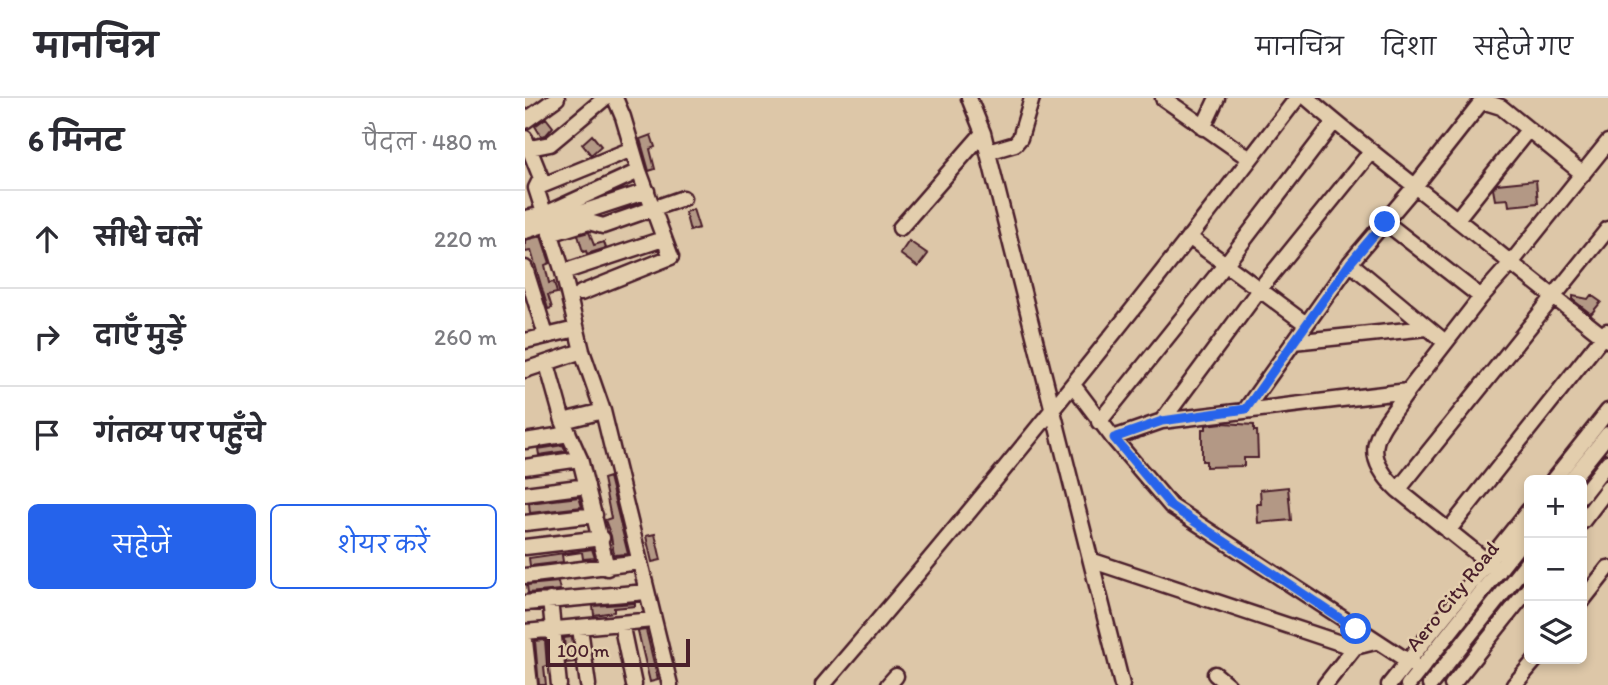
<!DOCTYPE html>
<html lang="hi">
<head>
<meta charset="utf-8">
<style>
	:root { --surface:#fff; --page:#f2f2f3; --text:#2b2b33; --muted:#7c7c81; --line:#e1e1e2; --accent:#2563eb }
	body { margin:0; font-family:Itim,"Playpen Sans Deva",sans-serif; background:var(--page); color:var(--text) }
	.controls { position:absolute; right:21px; bottom:21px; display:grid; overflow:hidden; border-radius:10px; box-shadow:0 4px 10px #0003 }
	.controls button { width:63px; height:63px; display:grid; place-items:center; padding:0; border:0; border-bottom:2px solid var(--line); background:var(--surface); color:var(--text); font:35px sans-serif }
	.scale { position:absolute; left:21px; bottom:18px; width:144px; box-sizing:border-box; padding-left:7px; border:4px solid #4a1f2b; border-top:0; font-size:19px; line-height:24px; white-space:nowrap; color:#4a1f2b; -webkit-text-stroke:5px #e3cead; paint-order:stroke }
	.stop { position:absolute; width:21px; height:21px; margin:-16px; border:5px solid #2563eb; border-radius:50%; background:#fff }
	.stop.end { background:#2563eb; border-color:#fff; box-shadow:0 2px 7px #0008 }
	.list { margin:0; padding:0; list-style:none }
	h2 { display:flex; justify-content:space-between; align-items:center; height:91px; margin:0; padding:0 28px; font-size:30px }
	h2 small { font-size:23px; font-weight:400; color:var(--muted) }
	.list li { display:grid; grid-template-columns:46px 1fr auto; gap:21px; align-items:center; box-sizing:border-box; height:98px; padding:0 28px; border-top:2px solid var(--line) }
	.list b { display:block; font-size:26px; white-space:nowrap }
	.list em { font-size:23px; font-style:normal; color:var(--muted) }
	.actions { display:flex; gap:14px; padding:21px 28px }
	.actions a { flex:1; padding:16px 0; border:2px solid var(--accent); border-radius:10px; text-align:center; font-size:24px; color:var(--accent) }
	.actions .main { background:var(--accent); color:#fff }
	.icon { flex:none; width:38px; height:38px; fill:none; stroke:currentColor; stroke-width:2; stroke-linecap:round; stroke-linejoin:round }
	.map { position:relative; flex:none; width:1083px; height:587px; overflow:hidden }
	header { display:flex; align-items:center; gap:42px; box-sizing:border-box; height:98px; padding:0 35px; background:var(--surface); border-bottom:2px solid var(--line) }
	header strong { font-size:33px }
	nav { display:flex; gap:38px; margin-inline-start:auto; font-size:24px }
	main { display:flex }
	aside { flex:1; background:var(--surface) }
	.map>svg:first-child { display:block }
	.building { fill:#b39885; stroke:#4a1f2b; stroke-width:2 }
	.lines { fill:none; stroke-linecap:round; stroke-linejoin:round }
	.minor-casing { stroke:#4a1f2b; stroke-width:19 }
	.minor { stroke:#e3cead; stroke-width:14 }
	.route { stroke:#2563eb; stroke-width:9 }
	.labels { text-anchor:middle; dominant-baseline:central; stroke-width:5; stroke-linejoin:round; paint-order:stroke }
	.street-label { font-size:21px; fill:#4a1f2b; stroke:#e3cead }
</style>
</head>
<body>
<header>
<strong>मानचित्र</strong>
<nav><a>मानचित्र</a><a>दिशा</a><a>सहेजे गए</a></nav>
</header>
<main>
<aside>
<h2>6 मिनट<small>पैदल · 480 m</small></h2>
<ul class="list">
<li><svg class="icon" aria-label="ahead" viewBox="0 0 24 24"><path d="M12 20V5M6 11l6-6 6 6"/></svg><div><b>सीधे चलें</b></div><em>220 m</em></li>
<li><svg class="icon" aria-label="right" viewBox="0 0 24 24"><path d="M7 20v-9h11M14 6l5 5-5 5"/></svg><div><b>दाएँ मुड़ें</b></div><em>260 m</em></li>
<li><svg class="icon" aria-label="arrive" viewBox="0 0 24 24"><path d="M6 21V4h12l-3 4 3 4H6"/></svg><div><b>गंतव्य पर पहुँचे</b></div></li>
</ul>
<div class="actions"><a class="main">सहेजें</a><a>शेयर करें</a></div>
</aside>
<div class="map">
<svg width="1083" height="587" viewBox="0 0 1083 587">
	<rect width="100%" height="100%" fill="#ddc7a8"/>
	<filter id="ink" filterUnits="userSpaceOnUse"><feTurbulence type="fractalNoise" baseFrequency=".0143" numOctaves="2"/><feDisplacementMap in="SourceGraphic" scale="14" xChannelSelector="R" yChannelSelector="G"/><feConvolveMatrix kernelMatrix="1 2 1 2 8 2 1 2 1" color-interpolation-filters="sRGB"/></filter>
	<g filter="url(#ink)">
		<path class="building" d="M21,20L28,29L21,37L16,38L10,28Z
			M67,37L76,48L66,57L57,46Z
			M126,37L130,49L125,51L130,71L124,73L115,41Z
			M1011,82L1013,105L984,108L983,101L970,102L968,91L972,86Z
			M168,111L174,130L165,133L160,114Z
			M64,134L69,147L79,144L81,150L62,156L61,153L58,154L53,137Z
			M16,138L25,165L20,167L24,185L29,184L32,195L23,197L27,210L23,211L6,153L0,154V142Z
			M384,143L403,156L393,169L375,156Z
			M1066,197L1076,204L1066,216L1048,202V198L1063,201Z
			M698,325L729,327V333H732L733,360H719V368L681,369V363H677V331H681V327Z
			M38,347L41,353L14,357L13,351Z
			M84,379L103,456L89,457L86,438L80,422L86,420L78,381Z
			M763,389L766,422L733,425L732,406H736L735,392Z
			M54,399L57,409L5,415L4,405Z
			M130,436L136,462L127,464L121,438Z
			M67,451L70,460L58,461L57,454L37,457L38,464L5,468L4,460Z
			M33,484L35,492L3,495L2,487Z
			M110,505V508L89,510V514L69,517L68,508Z
			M121,532L133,582L125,584L113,533Z
			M47,539L50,564L41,565L39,540Z
			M20,542L22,568L19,569L21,587H14L10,543Z"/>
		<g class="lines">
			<defs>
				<path id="minor" d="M444,0L458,35L597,587
					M638,0L725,61
					M782,0C848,57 918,109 986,165L956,199L883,293
					M0,23L32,0
					M678,30L692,0
					M0,40L16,80L11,90L38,174L57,253L78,313L145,587
					M1083,44L986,165L1083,242
					M0,51L25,46L80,0
					M463,54L490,46L495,40L507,0
					M11,90L107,51
					M0,120L20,116L114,73
					M932,121L1003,32
					M860,124L956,199
					M375,130L458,35
					M0,133L122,93
					M25,136L64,124L78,128L158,100
					M664,139L781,226
					M825,165L920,244
					M0,170L21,237
					M38,174L138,141
					M56,195L146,159L114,73L98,19L90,0
					M0,243L51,231
					M768,244L902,230
					M22,266L38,323L55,361L82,470
					M0,272L57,253
					M548,287L588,340L637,323L883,293C856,332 830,352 873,392L974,473
					M721,311L825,165L891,87L954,7L960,4L976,9L1058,76
					M38,323L78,313
					M637,323L734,192L845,55
					M574,324L700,167L809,24
					M588,340L646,408L895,571
					M0,343L44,336
					M0,369L55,361
					M1028,382L1083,313
					M1046,382L1083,336
					M873,392L1083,131
					M0,396L62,388
					M1057,397L1083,364
					M1057,424L1083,390
					M0,425L70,417
					M923,433L1082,233
					M0,449L77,440
					M568,463L818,546L830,549L850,544
					M0,478L115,464
					M25,502L34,587
					M1057,503L1083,470
					M0,505L121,494
					M96,525L109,587
					M55,530L63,587
					M0,534L128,522
					M0,543L5,587
					M690,576L703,587
					M298,587C462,397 619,200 772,0
					M363,587L371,578
					M800,587L830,549
					M864,587L1004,412
					M883,587L1004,434
					M905,587L1004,462
					M927,587L1004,490
					M989,587L1011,561"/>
			</defs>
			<use href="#minor" class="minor-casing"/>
			<use href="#minor" class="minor"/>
		</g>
	</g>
	<g class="lines" filter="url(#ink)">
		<path class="route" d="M831,531L646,408L589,340L637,323L721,311L825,165L860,124"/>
	</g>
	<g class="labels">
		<g class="street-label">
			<text transform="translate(927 498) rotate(-51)">Aero City Road</text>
		</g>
	</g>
</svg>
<div class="controls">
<button>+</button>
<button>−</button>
<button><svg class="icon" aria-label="layers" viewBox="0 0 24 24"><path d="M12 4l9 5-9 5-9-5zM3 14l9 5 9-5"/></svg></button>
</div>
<div class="scale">100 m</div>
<div class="stop" style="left:831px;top:531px"></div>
<div class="stop end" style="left:860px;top:124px"></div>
</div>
</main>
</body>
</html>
